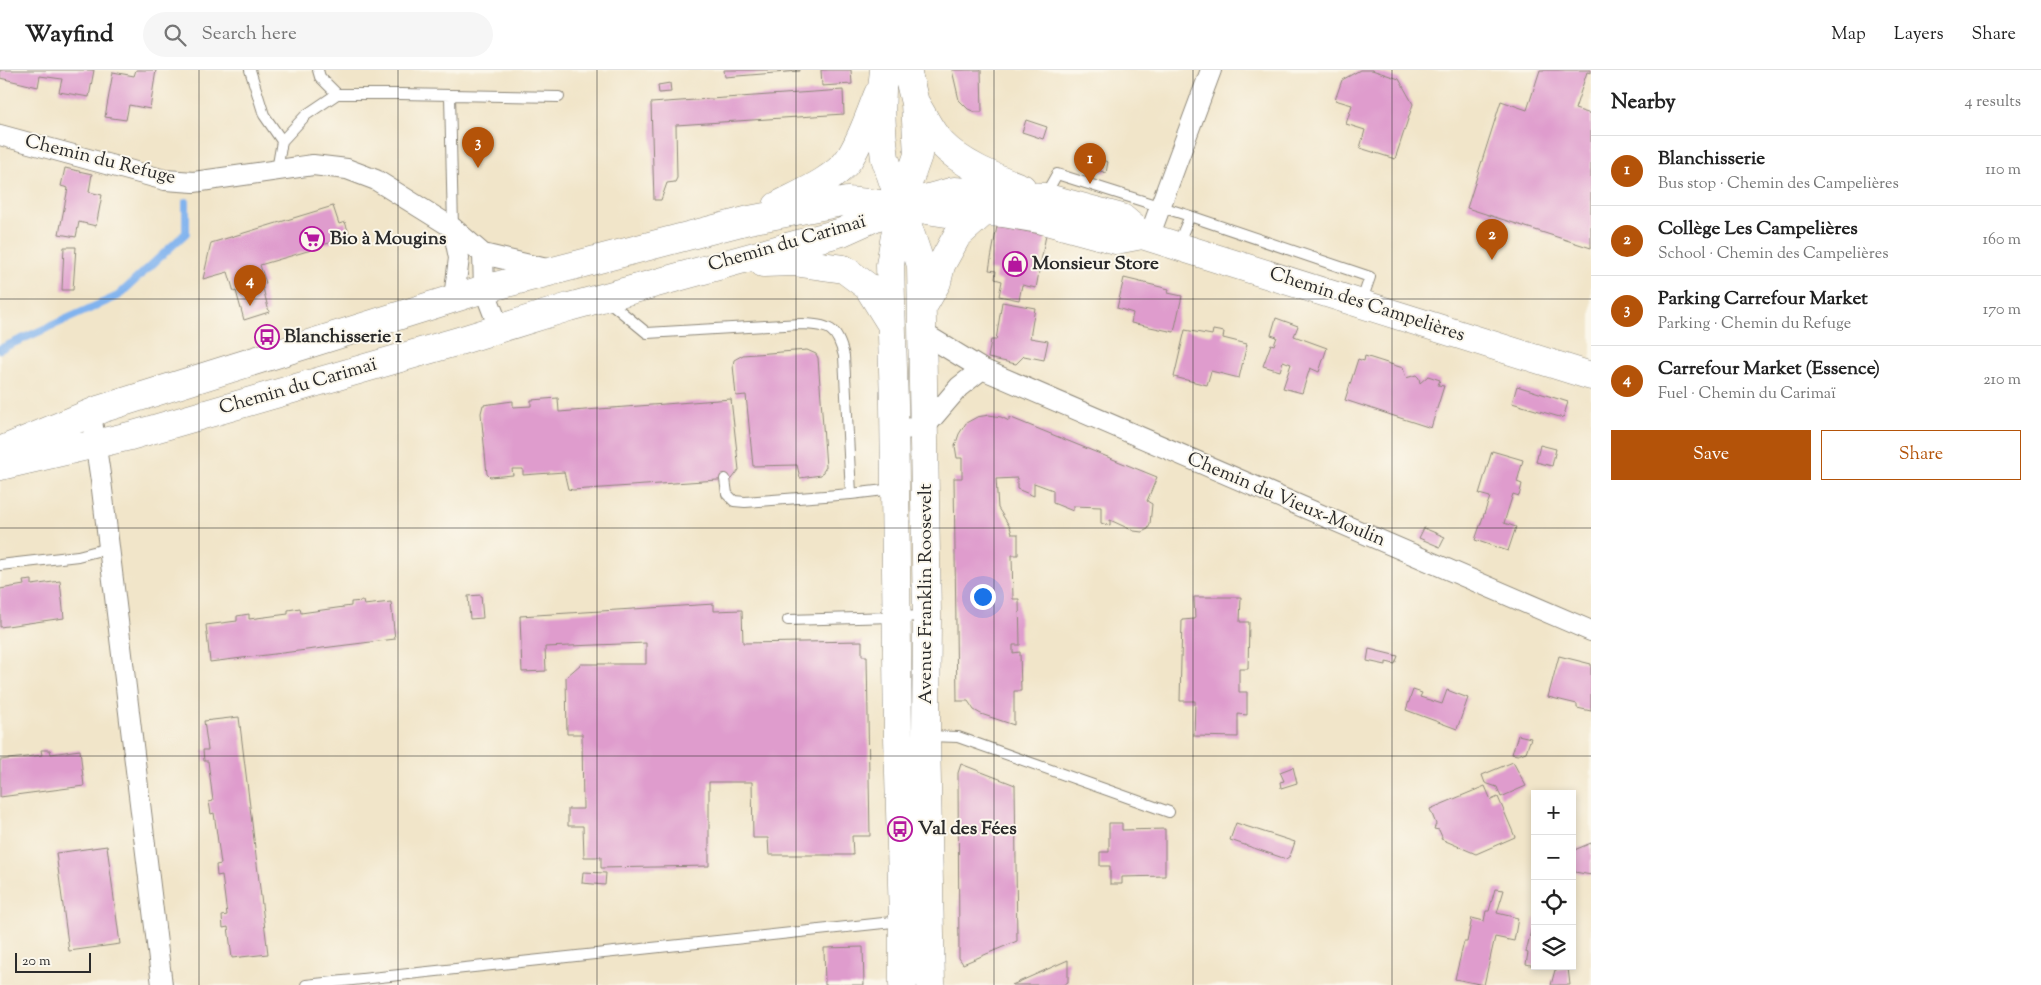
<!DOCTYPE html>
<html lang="en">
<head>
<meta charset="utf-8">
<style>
	:root { --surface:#fff; --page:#f6f6f6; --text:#222; --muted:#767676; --line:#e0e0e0; --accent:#b45309 }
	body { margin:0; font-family:"Sorts Mill Goudy",serif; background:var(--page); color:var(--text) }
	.controls { position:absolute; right:15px; bottom:15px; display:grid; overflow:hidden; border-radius:0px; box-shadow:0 2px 8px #0003 }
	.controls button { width:45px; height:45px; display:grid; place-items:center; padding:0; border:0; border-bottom:1px solid var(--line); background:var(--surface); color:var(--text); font:25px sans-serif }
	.scale { position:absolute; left:15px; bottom:12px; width:76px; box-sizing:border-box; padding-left:5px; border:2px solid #2b2b2b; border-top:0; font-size:14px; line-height:18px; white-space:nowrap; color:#2b2b2b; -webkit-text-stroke:4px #fbf7ec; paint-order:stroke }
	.you { position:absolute; left:982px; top:526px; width:18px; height:18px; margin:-12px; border:4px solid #fff; border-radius:50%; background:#1a73e8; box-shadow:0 0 0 8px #1a73e833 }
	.badge { display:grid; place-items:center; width:32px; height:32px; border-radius:50%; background:var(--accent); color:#fff; font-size:16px; font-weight:700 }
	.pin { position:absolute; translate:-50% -41px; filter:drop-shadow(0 1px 2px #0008) }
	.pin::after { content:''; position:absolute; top:26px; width:18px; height:15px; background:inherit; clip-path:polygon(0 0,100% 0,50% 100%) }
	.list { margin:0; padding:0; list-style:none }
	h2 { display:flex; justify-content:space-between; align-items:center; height:65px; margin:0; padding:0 20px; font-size:21px }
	h2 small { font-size:16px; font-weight:400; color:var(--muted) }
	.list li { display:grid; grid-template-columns:32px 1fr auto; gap:15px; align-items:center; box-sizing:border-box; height:70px; padding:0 20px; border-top:1px solid var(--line) }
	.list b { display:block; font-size:19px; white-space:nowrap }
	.list p { margin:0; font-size:16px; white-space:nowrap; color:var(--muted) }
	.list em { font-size:16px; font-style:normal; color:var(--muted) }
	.actions { display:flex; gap:10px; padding:15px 20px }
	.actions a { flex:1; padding:11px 0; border:1px solid var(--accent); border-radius:0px; text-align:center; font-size:18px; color:var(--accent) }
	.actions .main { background:var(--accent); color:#fff }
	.icon { flex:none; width:28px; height:28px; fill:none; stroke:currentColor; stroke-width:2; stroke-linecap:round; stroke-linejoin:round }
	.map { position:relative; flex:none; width:1591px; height:915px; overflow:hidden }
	header { display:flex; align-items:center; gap:30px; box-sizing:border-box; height:70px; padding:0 25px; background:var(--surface); border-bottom:1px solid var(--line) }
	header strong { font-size:24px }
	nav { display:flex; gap:28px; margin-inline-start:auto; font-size:18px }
	.search { width:350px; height:45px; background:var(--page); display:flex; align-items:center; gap:12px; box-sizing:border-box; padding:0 18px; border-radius:28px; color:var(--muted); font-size:19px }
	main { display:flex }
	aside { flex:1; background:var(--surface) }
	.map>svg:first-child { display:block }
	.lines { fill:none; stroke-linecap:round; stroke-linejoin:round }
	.stream { stroke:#81b3ee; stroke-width:8 }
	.building { fill:#df9ccd }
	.lane-casing { stroke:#8e887a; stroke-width:12 }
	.street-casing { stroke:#8e887a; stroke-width:22 }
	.secondary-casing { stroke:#8e887a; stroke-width:29 }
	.lane { stroke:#fff; stroke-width:10 }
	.street { stroke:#fff; stroke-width:20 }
	.secondary { stroke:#fff; stroke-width:28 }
	.grid { fill:none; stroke:#2b2b2b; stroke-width:1; stroke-opacity:0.55 }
	.labels { text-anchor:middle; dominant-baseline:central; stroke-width:4; stroke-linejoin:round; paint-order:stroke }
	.street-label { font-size:19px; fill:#2b2b2b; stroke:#fbf7ec }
	.poi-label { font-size:19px; font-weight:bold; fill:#2b2b2b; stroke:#fbf7ec; text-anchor:start }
</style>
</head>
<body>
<header>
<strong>Wayfind</strong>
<div class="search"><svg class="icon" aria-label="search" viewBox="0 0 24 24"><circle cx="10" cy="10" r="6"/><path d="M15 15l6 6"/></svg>Search here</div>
<nav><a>Map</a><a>Layers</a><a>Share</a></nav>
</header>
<main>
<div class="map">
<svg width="1591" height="915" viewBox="0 0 1591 915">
	<rect width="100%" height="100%" fill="#fbf7ec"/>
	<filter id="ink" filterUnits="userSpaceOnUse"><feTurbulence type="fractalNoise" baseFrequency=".02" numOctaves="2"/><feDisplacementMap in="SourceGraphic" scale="10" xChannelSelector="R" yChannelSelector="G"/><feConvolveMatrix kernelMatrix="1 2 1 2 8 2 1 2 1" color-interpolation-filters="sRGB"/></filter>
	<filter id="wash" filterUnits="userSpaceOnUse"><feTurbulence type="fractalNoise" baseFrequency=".0096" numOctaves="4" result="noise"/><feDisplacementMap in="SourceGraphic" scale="20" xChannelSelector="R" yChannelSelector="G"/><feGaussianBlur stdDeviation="1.12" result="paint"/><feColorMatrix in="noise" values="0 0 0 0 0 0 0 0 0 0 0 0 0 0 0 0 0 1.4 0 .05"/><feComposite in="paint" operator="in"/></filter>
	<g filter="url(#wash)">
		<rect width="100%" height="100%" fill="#f1e5c9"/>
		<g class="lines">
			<path class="stream" d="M0,279L118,226L186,163V132"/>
		</g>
		<g id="blocks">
			<path class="building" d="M0,0H94L89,27L59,22L62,9L40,6L38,17L0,8Z
				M136,0H156L150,39L129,35L126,50L105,47L113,2L134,6Z
				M724,0H800V1L725,7Z
				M821,0H851L852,14L822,16Z
				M952,0H981L982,42H975L968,39L959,30Z
				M1360,0H1372L1399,9L1413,34L1395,89L1360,78L1365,60L1346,54L1352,35L1335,30L1342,10Z
				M1540,0H1591V3L1587,2L1575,39L1591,44V178L1467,138L1501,31L1527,40Z
				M670,13L671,22L659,23L658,15Z
				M843,20L844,44L676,55L677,108L675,112L667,113L661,130H654L651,33Z
				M1026,50L1047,57L1043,69L1022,62Z
				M1084,84L1108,92L1106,103L1081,94Z
				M65,98L92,104L89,122L102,125L96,156L79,152L76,167L59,164L68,118L61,116Z
				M333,136L339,154L345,152L349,163L342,165L344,169L311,178V180L260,195L266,213L262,214L269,242L244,250L236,221L234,222L228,202L203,209L211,173Z
				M997,156L1046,165L1036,218L1022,215L1019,230L999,226L1002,211L995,209L996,201L989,200Z
				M64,177H76L73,220H62Z
				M1124,208L1169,219L1168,223L1182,226L1174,262L1131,253L1133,243L1117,238Z
				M1002,232L1035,238L1030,268L1048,271L1044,290L1024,286L1016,294L988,288L991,270H996Z
				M1276,248L1298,256L1294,266L1327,278L1319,302L1310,298L1302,323L1283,318L1291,294L1283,291L1280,301L1263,296L1271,274L1274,275L1277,267L1271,265Z
				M1185,260L1212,265L1213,260L1224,262L1223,268L1247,274L1239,308L1211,301L1207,315L1174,307Z
				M807,280L816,284L818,288L826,397L821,405L800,408L797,395L753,396L746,325L736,326L733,295L734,290L743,285Z
				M1365,286L1403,298L1406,308L1416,305L1419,308L1420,313L1428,306L1440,310L1438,315L1444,316L1431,358L1345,330L1358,289L1364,291Z
				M1517,316L1568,332L1563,348L1512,333Z
				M558,328L559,342L731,329L739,400L732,409L573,420L568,419L564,402L523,405V399H512L513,405L490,407L487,404L481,343L483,335L513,331V337L531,336V330Z
				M989,345L1001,347L1009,351V347L1157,407L1147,431L1152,434L1150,454L1148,459L1142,462L1134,461L1110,450V456L1101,453V437L1073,436V441L1053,433V420L1034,413V426L1017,419V408L996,409L998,438L1010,457L1012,464H1018V485H1012L1013,529H1019L1020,575H1013V583L1020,582L1021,621H1014V655L981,644L974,640L968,631H957L954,408H962V388H957L955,376L959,364L966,353L977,347Z
				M1540,375L1556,379L1552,396L1536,392Z
				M1492,381L1523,390L1517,412L1522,414L1519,426L1513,424L1504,453L1516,457L1508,481L1475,470L1490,427L1479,424Z
				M1424,458L1445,467L1440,477L1419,468Z
				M32,510V515L60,511L64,548L0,557V519L24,515L23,511Z
				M481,525L483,548L470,549L468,526Z
				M1194,527H1241L1240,552H1249L1248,599H1239V622H1247V645L1238,644V667L1194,666L1195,631H1180L1182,550L1195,549Z
				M363,531L364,535L391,532L395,569L210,592L206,555L237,551V546L249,544V549L288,544V540L300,538L301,543L351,536V532Z
				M714,534V541L742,540L743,573L862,571V586H867L870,766H852L853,785H769L768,768H753L752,712H709V796L601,798V787H584L583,756H568V739H583L582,664H567L566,607L581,594H646V573L545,577L546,601L522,602L520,546Z
				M1369,579L1398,586L1395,594L1386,592V595L1367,591Z
				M1559,586L1591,594V641L1577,638V634L1548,627Z
				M1413,620L1422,623L1420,627L1442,634L1447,620L1468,628L1457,659L1406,640Z
				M239,647L268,884L232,888L228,857L223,858L222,846L227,845L222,805L217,806L216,795L221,794L214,743L211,744L209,732L213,731L208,691H204L203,680H208L204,651Z
				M1518,665L1531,668L1526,682L1518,685L1512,684Z
				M41,680H50L51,684L80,680L84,716L0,727V690L42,685Z
				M1513,692L1526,716L1501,727L1497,717L1485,713L1482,705Z
				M961,694L1015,715L1017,871L963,894L959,888L958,703Z
				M1293,697L1297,713L1281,718L1280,712L1284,711L1280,702Z
				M1485,716L1491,730L1498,727L1515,767L1476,784L1441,769L1442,767L1439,760L1434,759L1436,754L1430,739Z
				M1109,753H1122V760L1165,759V806L1122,807V814H1110V796H1100V782H1109Z
				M1236,753L1295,772L1290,786L1286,789L1230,770Z
				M1591,773V805L1575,802L1572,781Z
				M107,776L120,874L69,881L56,783Z
				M583,802L606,803L605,815L582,813Z
				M1495,819L1504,820L1497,843L1518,848L1514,871L1495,867L1484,915L1455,909L1464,872H1467L1472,848L1484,851L1486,841H1489Z
				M1534,848H1535V896L1526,894L1528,883L1526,882Z
				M863,877L864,915H825L824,878Z
				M1068,890V912L1063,915H1012Z
				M1568,898L1570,915H1551L1555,900Z"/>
		</g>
	</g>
	<g filter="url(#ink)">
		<use href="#blocks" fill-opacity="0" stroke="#8e887a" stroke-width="1"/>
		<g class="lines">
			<defs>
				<path id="lane" d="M250,0L264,45L282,71
					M318,0L320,7L337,24
					M450,25L453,158
					M277,100L282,71L306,45L337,24H400L559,27
					M1045,125L1057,104L1190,146
					M1178,174L1190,146L1370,207L1361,233
					M608,231L647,263L801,254C829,255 837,257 844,286L851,424L893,419
					M725,409L727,424L734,431L745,432L851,424
					M0,495L78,486L109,478
					M788,550L927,546
					M928,666L958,667L1169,742
					M306,915L902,851"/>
				<path id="street" d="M0,65L165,110L194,112L313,95L347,99L376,110L453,158L483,184L551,200
					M453,158L459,188L454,228
					M1149,167L1211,0
					M483,184L484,219L499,258
					M923,263L982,299L1591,561
					M91,344L101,411L162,915
					M894,359L924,358L959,317L982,299"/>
				<path id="secondary" d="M884,0C880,28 881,60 885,88L921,195L927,546L926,666L931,915
					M916,34C924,47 931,63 941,73C962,95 994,107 1022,118
					M777,136C798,125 836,109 849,89C862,69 869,46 878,24
					M763,193L793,192L844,199L868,217L891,254
					M925,233L937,212L941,195L957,166L984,142
					M0,381L101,339L484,219L749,150L847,131L900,136L953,144L984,142L1003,143L1039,149L1116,170L1142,165
					M0,396L130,366L459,271L569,237L842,162L900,136L954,121L1044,127L1122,148L1142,165L1591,306
					M903,915V850L898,666L894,334L890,195L900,136L918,85L915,33L907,0"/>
			</defs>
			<use href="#lane" class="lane-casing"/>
			<use href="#street" class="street-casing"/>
			<use href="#secondary" class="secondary-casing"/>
			<use href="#lane" class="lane"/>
			<use href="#street" class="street"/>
			<use href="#secondary" class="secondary"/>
		</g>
	</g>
	<path class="grid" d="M199,0V915M398,0V915M597,0V915M796,0V915M994,0V915M1193,0V915M1392,0V915M0,229H1591M0,458H1591M0,686H1591"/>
	<defs>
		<symbol id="supermarket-ring" viewBox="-11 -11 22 22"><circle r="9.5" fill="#fbf7ec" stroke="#b5179e" stroke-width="1.5"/><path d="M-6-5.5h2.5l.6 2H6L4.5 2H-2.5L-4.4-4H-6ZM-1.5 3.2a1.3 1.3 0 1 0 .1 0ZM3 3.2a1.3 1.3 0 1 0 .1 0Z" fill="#b5179e"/></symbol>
		<symbol id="shop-ring" viewBox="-11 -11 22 22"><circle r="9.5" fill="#fbf7ec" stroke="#b5179e" stroke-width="1.5"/><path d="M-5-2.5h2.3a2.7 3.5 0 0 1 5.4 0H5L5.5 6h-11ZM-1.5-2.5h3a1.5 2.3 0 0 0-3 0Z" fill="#b5179e"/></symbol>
		<symbol id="bus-ring" viewBox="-11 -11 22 22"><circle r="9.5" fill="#fbf7ec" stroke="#b5179e" stroke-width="1.5"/><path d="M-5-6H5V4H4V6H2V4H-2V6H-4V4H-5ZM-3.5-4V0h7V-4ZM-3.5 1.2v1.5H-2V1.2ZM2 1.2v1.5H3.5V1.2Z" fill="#b5179e"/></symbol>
	</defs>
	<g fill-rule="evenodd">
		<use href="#supermarket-ring" x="298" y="155" width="28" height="28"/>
		<use href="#shop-ring" x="1001" y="180" width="28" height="28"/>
		<use href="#bus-ring" x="253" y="253" width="28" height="28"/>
		<use href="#bus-ring" x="886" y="745" width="28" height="28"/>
	</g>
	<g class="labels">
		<g class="street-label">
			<text transform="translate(100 90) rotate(14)">Chemin du Refuge</text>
			<text transform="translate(787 174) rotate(-16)">Chemin du Carimaï</text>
			<text transform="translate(1367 235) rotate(18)">Chemin des Campelières</text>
			<text transform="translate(298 317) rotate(-16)">Chemin du Carimaï</text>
			<text transform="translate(1286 430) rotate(23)">Chemin du Vieux-Moulin</text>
			<text transform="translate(926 524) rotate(-90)">Avenue Franklin Roosevelt</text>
		</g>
		<g class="poi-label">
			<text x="330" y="169">Bio à Mougins</text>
			<text x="1032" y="194">Monsieur Store</text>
			<text x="284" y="267">Blanchisserie 1</text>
			<text x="918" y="759">Val des Fées</text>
		</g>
	</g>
</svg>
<div class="controls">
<button>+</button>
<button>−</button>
<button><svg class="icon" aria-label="locate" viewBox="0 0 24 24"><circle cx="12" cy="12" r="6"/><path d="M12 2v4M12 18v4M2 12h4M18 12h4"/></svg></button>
<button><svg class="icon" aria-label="layers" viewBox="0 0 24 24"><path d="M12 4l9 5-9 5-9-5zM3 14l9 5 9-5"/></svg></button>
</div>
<div class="scale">20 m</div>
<div class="you"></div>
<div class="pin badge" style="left:1090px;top:114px">1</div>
<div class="pin badge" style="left:1492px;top:190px">2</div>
<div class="pin badge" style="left:478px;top:98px">3</div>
<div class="pin badge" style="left:250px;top:236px">4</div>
</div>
<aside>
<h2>Nearby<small>4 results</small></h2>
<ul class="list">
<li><span class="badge">1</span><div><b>Blanchisserie</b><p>Bus stop · Chemin des Campelières</p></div><em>110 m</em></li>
<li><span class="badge">2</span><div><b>Collège Les Campelières</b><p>School · Chemin des Campelières</p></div><em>160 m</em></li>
<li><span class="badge">3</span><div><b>Parking Carrefour Market</b><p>Parking · Chemin du Refuge</p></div><em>170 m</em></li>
<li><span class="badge">4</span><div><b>Carrefour Market (Essence)</b><p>Fuel · Chemin du Carimaï</p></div><em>210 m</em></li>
</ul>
<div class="actions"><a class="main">Save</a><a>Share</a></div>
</aside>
</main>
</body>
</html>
